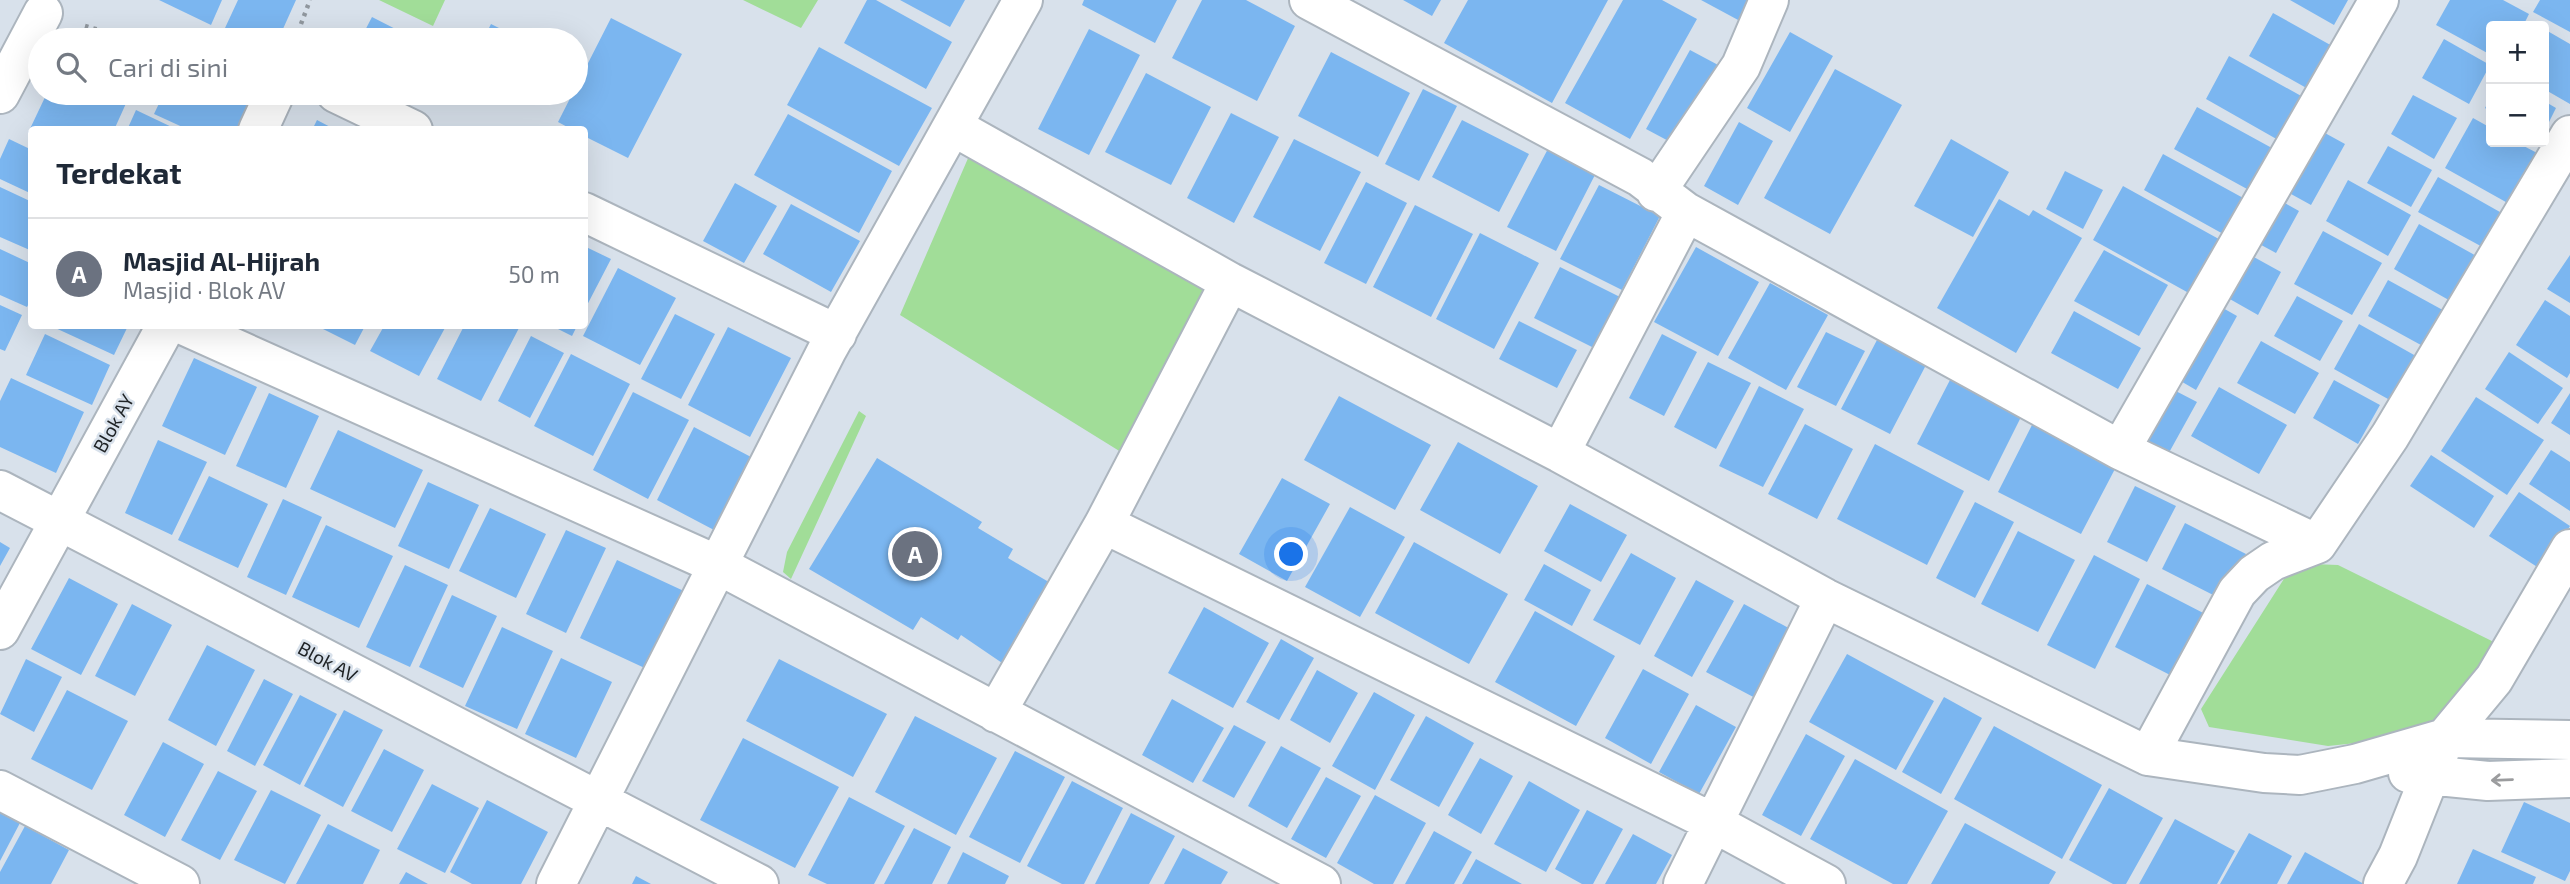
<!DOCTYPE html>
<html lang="id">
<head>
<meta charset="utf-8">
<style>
	:root { --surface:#fff; --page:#f2f2f3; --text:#1f2937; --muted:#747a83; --line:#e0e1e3; --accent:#0f766e }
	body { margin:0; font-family:"Exo 2",sans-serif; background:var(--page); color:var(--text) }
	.controls { position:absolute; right:21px; top:21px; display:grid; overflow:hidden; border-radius:7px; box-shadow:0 7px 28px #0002 }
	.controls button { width:63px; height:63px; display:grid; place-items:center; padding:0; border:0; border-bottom:2px solid var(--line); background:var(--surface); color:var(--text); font:35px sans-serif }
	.you { position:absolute; left:1292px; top:555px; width:24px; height:24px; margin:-18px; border:5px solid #fff; border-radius:50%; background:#1a73e8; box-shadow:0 0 0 10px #1a73e833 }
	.badge { display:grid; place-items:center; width:46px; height:46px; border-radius:50%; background:var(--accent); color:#fff; font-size:23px; font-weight:700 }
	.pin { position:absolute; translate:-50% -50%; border:4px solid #fff; box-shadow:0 2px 7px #0006 }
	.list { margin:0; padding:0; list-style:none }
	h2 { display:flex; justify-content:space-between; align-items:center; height:91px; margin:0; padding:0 28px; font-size:30px }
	h2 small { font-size:23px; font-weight:400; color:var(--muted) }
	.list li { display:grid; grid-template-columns:46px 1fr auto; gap:21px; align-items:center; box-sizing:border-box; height:112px; padding:0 28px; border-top:2px solid var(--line) }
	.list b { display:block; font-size:26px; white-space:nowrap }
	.list p { margin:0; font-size:23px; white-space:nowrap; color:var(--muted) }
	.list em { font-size:23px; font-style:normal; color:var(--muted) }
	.icon { flex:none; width:38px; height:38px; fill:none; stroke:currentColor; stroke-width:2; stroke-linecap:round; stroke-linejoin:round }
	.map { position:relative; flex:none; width:2570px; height:884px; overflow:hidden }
	.search { position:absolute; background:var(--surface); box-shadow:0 7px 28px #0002; left:28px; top:28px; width:560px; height:77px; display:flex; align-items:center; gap:18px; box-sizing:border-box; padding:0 24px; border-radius:38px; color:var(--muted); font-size:26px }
	.panel { position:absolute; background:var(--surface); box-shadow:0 7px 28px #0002; left:28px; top:126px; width:560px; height:203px; border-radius:7px }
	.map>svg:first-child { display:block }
	.green { fill:#a1dd98 }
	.building { fill:#7bb6f0 }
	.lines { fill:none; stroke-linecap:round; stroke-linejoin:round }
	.minor-casing { stroke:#acb5be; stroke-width:42 }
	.path { stroke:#90979e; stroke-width:4.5; stroke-dasharray:3.5 5; stroke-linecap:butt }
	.minor { stroke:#fff; stroke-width:38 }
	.oneway { stroke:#9b9c9e }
	.labels { text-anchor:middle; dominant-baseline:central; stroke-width:5; stroke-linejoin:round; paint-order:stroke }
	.street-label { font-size:19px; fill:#202427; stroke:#d8e1eb }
</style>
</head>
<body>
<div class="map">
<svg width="2570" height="884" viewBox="0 0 2570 884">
	<rect width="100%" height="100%" fill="#d8e1eb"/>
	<path class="green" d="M379,0H445L433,26Z
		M743,0H818L801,28Z
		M969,156L1220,285L1129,457L900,315Z
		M859,411L866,416L791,579L783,572L787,552Z
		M2312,564L2338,565L2504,647L2423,736L2328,746L2209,727L2201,709L2289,571Z"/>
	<path class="building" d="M159,0H222L211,25Z
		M238,0H296L278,40H254L225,28Z
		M867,0H876L952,42L926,89L844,43Z
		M900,0H965L950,27Z
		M1084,0H1177L1155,43L1082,5Z
		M1202,0H1246L1295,26L1257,101L1172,58Z
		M1403,0H1441L1432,16Z
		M1468,0H1608L1552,103L1444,43Z
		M1623,0H1662L1697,19L1630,139L1565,103Z
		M1701,0H1752L1740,21Z
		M2290,0H2348L2334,25Z
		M2450,0H2503L2529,14L2523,26H2491V55L2436,25Z
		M2540,0H2570V32L2533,12Z
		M2273,13L2334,47L2310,90L2249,56Z
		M372,17L417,40H360Z
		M611,18L682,54L628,158L584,136V130H573L558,122Z
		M491,24L523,40H483Z
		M1089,29L1140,55L1089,155L1038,129Z
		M2544,29L2570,44V104L2544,89Z
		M1790,32L1833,56L1790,132L1747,108Z
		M2444,39L2490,65L2469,104L2422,78Z
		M819,47L932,108L899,166L787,105Z
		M1690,50L1720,66L1676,145L1646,129Z
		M1331,52L1410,93L1378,157L1298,116Z
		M2229,56L2312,102L2287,145L2206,99Z
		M1835,69L1902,105L1830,234L1764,198Z
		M1146,73L1211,107L1171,185L1105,152Z
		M1423,89L1457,106L1419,181L1385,164Z
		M47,93H115L128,99L114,130H32V134L28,133Z
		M164,93H229L262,108L252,130H189L154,114Z
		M2413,95L2457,118L2434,159L2391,134Z
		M2491,97V112L2485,108Z
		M2544,101L2556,108L2544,132Z
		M2197,107L2281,153L2258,195L2174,149Z
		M136,110L178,130H127Z
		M1231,113L1279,137L1234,223L1187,198Z
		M788,114L892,171L859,233L754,175Z
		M2473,118L2491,128V142H2516L2541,155L2513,206L2445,168Z
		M317,120L336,130H312Z
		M1462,120L1529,154L1499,212L1432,177Z
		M1739,122L1773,141L1738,205L1704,186Z
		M2314,127L2345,144L2311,205L2280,188Z
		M9,139L32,150V194L0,179V159Z
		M1294,139L1361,172L1320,251L1253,217Z
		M1951,139L2009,172L1973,237L1914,206Z
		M1550,145L1598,169L1556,251L1507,227Z
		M2388,146L2432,170L2411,207L2367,183Z
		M2163,154L2245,199L2225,235L2144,190Z
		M2065,171L2103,190L2083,229L2046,209Z
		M2438,177L2507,216L2488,250L2418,212Z
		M2348,180L2411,215L2388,256L2326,221Z
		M1366,182L1407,203L1366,284L1324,263Z
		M735,183L777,206L744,263L703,241Z
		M1599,185L1660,216L1622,290L1560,259Z
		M2123,186L2226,243L2196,297L2093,240Z
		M0,187L32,202V251L0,237Z
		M2276,198L2299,211L2276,253L2252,240Z
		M1999,199L2029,216L2033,210L2082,238L2016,353L1937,308Z
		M791,204L860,241L831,292L763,254Z
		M1415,205L1473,234L1431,317L1373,287Z
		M2419,224L2480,258L2454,303L2394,269Z
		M2323,231L2382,263L2352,315L2294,284Z
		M1480,233L1539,263L1494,349L1436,319Z
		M584,246L611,259L584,311Z
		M1696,247L1759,282L1718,356L1654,322Z
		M0,249L32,264V298L27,307L0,295Z
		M2104,250L2168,285L2139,336L2074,301Z
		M2570,255V303L2547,289Z
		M2252,256L2281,272L2258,315L2228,298Z
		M1560,267L1628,301L1602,352L1534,318Z
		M618,268L676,298L640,365L583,336Z
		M2388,280L2450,314L2430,350L2368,316Z
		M1770,283L1828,315L1786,390L1728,358Z
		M2297,296L2343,321L2320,361L2274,336Z
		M2545,300L2570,316V373L2567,378L2516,345Z
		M2214,303L2237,316L2196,390L2172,376Z
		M0,305L22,315L5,351L0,349Z
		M2074,311L2141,348L2118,389L2051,353Z
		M675,314L715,334L681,399L641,379Z
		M1519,321L1577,350L1557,388L1499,359Z
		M2359,324L2423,360L2397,404L2334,369Z
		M51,326H128L114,355Z
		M317,326H365L355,345Z
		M384,326H446L419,376L370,351Z
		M464,326H513L519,328L481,401L437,379Z
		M552,326H577L572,336Z
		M728,327L791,358L750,437L688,405Z
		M1826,332L1865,351L1836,406L1797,387Z
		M45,334L110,365L92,405L26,375Z
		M1662,334L1697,352L1664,416L1629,398Z
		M531,336L564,353L530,418L498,401Z
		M1877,340L1926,365L1890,434L1841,409Z
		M2261,341L2319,373L2295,414L2237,383Z
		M2509,352L2563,388L2538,424L2485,389Z
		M571,354L630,384L593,456L534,426Z
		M194,358L257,387L225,455L162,426Z
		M1708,362L1751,383L1716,449L1674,427Z
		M11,378L84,412L56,473L0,447V401Z
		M1950,380L2021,417L1989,481L1917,444Z
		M2334,380L2380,405L2358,444L2313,418Z
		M1759,386L1804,409L1763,487L1719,466Z
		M2219,387L2287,425L2259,474L2191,436Z
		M2170,388L2197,402L2166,458L2138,443Z
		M633,392L689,420L648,499L593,470Z
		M269,393L319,416L286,488L236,466Z
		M2570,393V435L2551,423Z
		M1339,396L1431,445L1395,510L1304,460Z
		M2476,397L2544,440L2507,495L2441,451Z
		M1805,424L1853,449L1817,519L1768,494Z
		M2032,425L2116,467L2081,534L1998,492Z
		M694,427L751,457L714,530L657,500Z
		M338,430L423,470L395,528L310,489Z
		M158,440L207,462L172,535L125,513Z
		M1458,442L1538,486L1500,554L1420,510Z
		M1875,444L1964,491L1927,565L1837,519Z
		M2551,450L2570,462V511L2529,484Z
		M2431,455L2494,496L2474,528L2410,486Z
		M877,458L982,522L978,528L1013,549L1008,558L1059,588L1008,667L961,635L958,640L921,617L913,630L809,569Z
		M209,476L268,504L238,568L178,540Z
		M1282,478L1330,504L1287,581L1239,554Z
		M428,482L479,505L449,569L398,546Z
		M2135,486L2176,506L2147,562L2107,542Z
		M2519,492L2570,526L2542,570L2489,536Z
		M283,499L322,517L286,595L247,577Z
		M1975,502L2014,522L1975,598L1936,578Z
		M1570,504L1627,535L1601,582L1544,551Z
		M1350,507L1405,537L1360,617L1305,587Z
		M490,508L546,534L516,598L459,571Z
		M2185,523L2246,554L2223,600L2162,569Z
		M326,525L393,556L359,628L292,597Z
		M566,530L606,548L566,633L526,614Z
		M2018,531L2075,560L2038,632L1981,604Z
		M0,542L10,548L0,566Z
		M1414,542L1508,594L1469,664L1375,613Z
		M1631,553L1676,578L1640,645L1593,620Z
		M2094,555L2140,579L2095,669L2047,645Z
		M617,560L686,592L649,670L580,638Z
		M1544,564L1591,590L1572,626L1524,600Z
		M405,565L448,585L410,667L366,647Z
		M69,578L118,604L81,675L31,649Z
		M1696,580L1734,601L1692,677L1654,656Z
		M2147,584L2211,617L2178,679L2115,647Z
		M452,595L497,616L463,688L419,667Z
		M132,604L172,625L135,696L95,676Z
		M1744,604L1796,632L1759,700L1706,672Z
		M1204,607L1269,643L1233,708L1168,673Z
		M1535,611L1615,656L1576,726L1495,682Z
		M502,627L553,651L517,729L465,706Z
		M1281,639L1314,658L1279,720L1246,702Z
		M207,645L255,670L216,746L168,720Z
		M1847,654L1934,701L1896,770L1809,722Z
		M561,658L612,682L576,758L525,734Z
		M26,659L62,677L34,732L0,714Z
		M779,659L887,714L853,777L746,721Z
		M1643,669L1689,694L1651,764L1605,738Z
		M1317,670L1358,693L1330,743L1290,720Z
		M264,679L293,694L255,766L227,751Z
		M67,690L128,721L92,790L31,759Z
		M1374,692L1415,715L1375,790L1332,766Z
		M300,695L337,714L300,785L263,765Z
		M1944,697L1982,718L1941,794L1902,772Z
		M1172,699L1224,728L1193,783L1142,755Z
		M1696,705L1736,727L1699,794L1659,772Z
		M344,710L383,730L343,807L304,786Z
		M915,716L997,758L956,835L875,792Z
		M1426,716L1474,743L1439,807L1390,780Z
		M1234,725L1266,742L1234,798L1202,781Z
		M1994,726L2102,785L2062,859L1954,799Z
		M1806,734L1845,756L1801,836L1762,815Z
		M743,738L839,787L795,868L700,820Z
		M163,742L204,764L165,837L124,815Z
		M1281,746L1321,768L1287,828L1248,806Z
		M384,749L424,770L392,832L351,811Z
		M1015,751L1065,777L1020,863L969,837Z
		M1480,758L1513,776L1481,834L1448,815Z
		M1855,759L1948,811L1907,884H1893L1810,839Z
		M218,771L257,791L220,860L181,840Z
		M1326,777L1361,796L1326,858L1291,839Z
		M1072,781L1123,808L1084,884H1062L1027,866Z
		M1529,781L1580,810L1546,872L1494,844Z
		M432,784L479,808L445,873L397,849Z
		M2109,788L2163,818L2126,884H2113L2069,860Z
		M271,790L321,815L285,884L234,860Z
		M1375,795L1426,823L1393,884H1374L1337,863Z
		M849,797L905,826L874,884H827L808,875Z
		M487,800L548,832L521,884H472L450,872Z
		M2524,802L2570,823V871L2565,881L2501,852Z
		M1587,810L1623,829L1593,884H1582L1555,869Z
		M0,811L21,821L0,861Z
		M1131,813L1175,836L1149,884H1095Z
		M2175,819L2235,851L2217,884H2139Z
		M1965,823L2056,872L2049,884H1931Z
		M328,824L380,850L363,884H296Z
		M25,826L69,850L51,884H0V872Z
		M914,828L951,847L932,884H884Z
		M1434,831L1472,852L1454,884H1405Z
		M2249,833L2292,856L2277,884H2220Z
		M1633,834L1672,855L1656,884H1605Z
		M1183,848L1228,872L1221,884H1164Z
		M2473,849L2536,877L2533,884H2457Z
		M963,852L1009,876L1005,884H947Z
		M2305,852L2364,884H2287Z
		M1476,859L1522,884H1462Z
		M406,872L428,884H399Z
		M636,876L651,884H632Z"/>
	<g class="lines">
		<defs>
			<path id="minor" d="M1309,0L1640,177L1686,212L2120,450L2317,544
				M336,93L413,130
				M0,94L43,13
				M954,127L1230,282L1560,453L1825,598L2148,756L2264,773L2300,775L2355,764L2445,738L2570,740
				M258,130L275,93
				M1656,192L1741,66L1769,0
				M584,212L837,334
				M185,326L720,566L1321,884
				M2120,450L2379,0
				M1560,453L1686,212
				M0,490L759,884
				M1104,524L1714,823L1826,884
				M0,630L166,326
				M996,713L1104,524L1230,282
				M2148,756L2237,592L2254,574L2273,561L2317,544L2390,436L2570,135
				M2408,773L2488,781L2570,778
				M0,790L180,884
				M556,884L827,350L1023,0
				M1683,884L1825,598
				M2383,884L2398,856L2445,738L2494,679L2570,549"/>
		</defs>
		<use href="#minor" class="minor-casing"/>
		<path class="path" d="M85,26L135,40
			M295,40L310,0"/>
		<use href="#minor" class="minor"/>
	</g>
	<defs><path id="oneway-shaft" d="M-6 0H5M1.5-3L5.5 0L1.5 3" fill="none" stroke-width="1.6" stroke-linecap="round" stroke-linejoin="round" transform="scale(1.75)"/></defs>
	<use class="oneway" href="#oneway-shaft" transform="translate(2502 780) rotate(178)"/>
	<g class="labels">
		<g class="street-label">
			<text transform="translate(113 423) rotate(-61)">Blok AY</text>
			<text transform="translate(328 661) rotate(28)">Blok AV</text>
		</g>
	</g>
</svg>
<div class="controls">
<button>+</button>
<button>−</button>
</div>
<div class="you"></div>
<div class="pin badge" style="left:915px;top:554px;background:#6b7280">A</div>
<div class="search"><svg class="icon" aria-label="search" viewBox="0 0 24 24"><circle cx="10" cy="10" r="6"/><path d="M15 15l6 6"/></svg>Cari di sini</div>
<section class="panel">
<h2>Terdekat<small></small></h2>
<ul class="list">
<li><span class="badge" style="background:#6b7280">A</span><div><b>Masjid Al-Hijrah</b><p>Masjid · Blok AV</p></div><em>50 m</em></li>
</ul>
</section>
</div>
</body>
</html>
